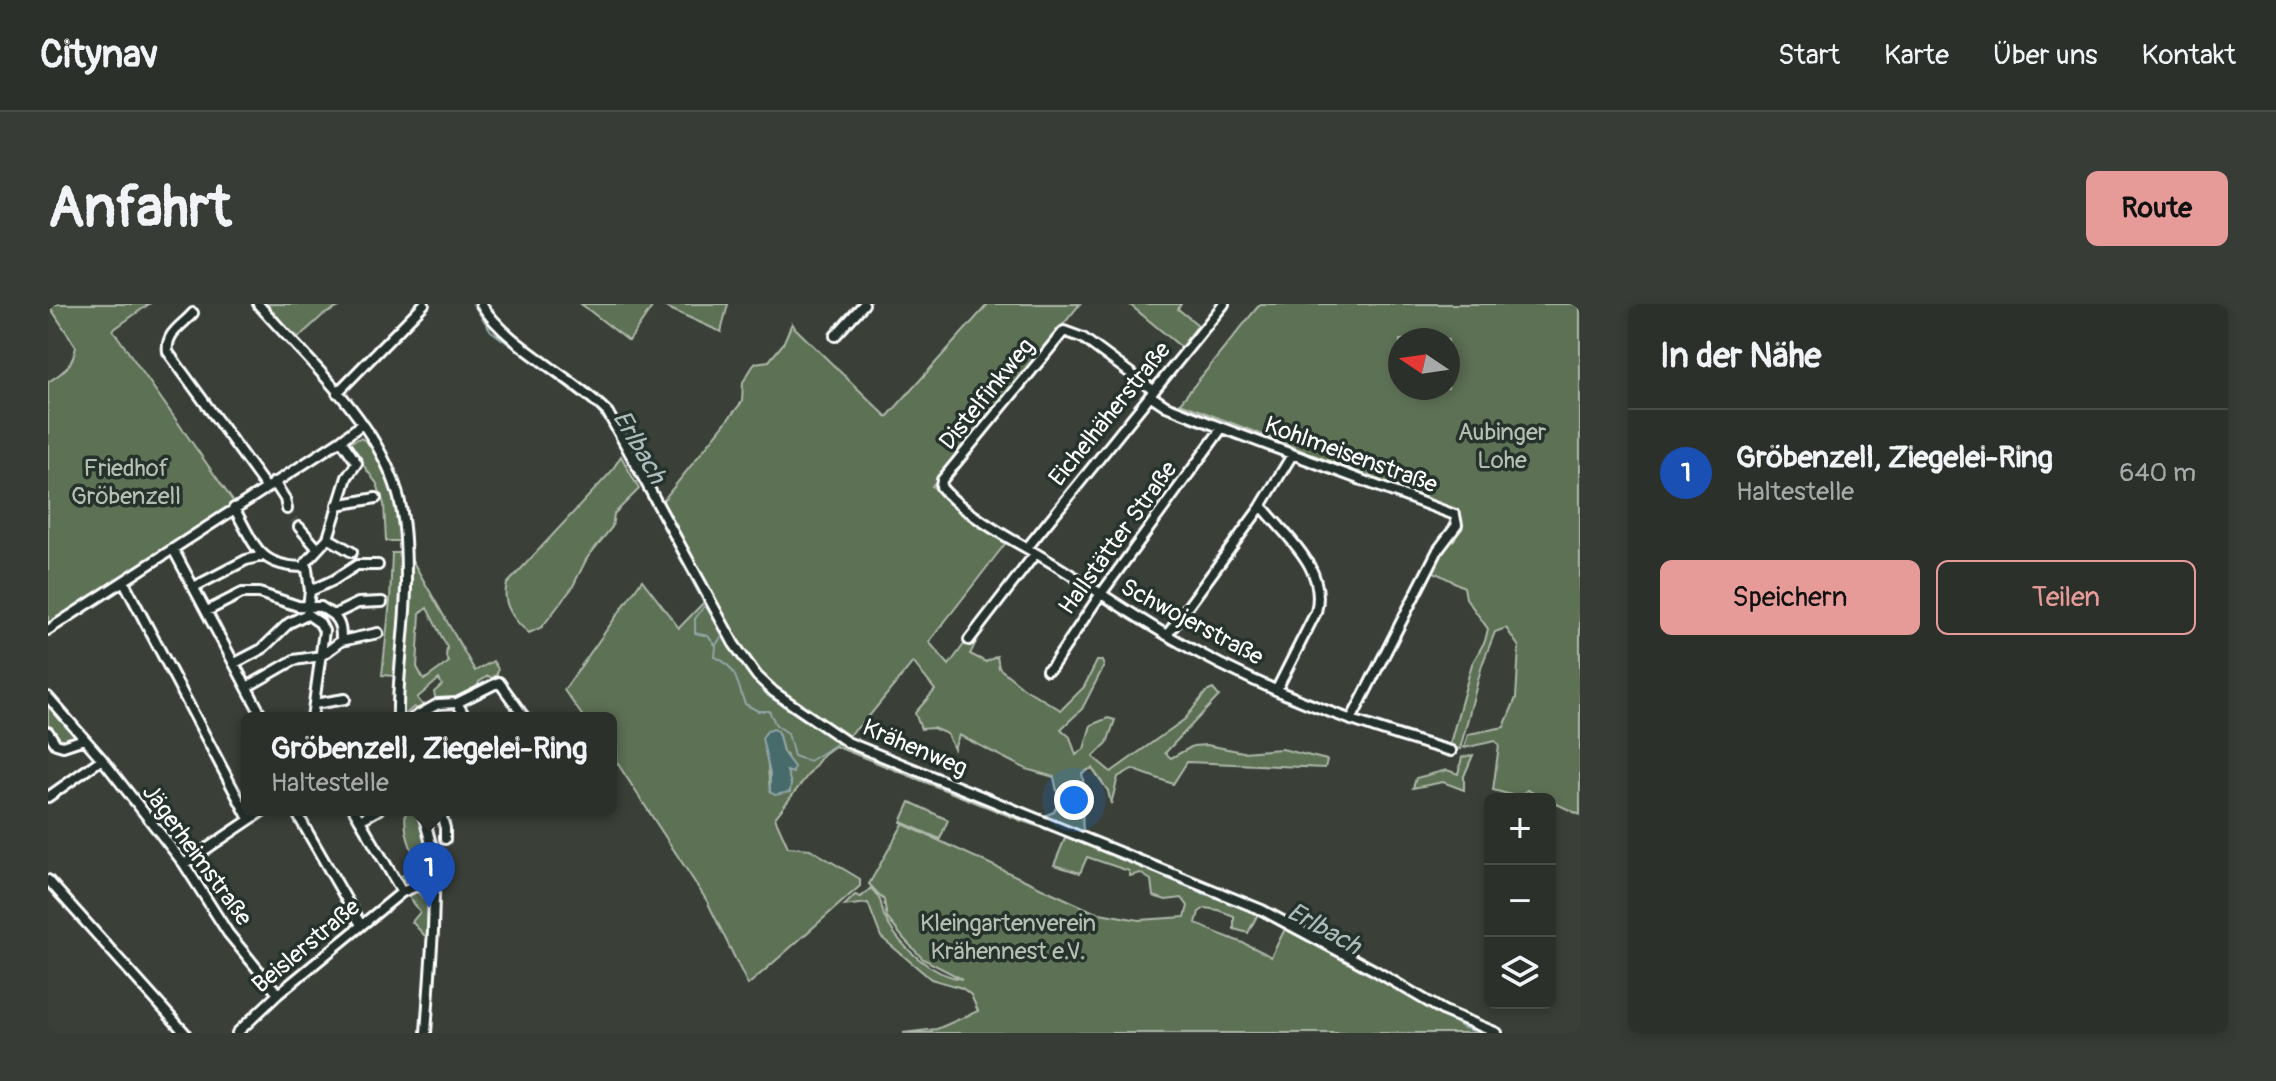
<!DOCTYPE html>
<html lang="de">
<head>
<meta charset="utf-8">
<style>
	:root { --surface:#2c302a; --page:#383c36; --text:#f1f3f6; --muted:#a6a9a8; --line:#484b47; --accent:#e69b98 }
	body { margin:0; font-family:Pangolin,sans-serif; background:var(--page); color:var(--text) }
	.controls { position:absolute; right:24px; bottom:24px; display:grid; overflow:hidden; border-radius:12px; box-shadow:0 4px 12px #0003 }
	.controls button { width:72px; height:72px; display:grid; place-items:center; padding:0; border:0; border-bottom:2px solid var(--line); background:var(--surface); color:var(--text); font:40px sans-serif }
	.compass { position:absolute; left:1340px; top:24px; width:72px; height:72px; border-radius:50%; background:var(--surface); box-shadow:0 4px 12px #0003; rotate:283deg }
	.you { position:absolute; left:1026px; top:496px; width:28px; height:28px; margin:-20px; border:6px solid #fff; border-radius:50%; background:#1a73e8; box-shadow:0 0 0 12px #1a73e833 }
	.badge { display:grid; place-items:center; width:52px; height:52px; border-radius:50%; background:var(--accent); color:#fff; font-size:26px; font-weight:700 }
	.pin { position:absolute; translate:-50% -66px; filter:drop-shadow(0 2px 4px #0008) }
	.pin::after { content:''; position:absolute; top:42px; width:28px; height:24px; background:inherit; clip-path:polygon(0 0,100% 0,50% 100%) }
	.popup { position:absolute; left:193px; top:408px; width:376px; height:104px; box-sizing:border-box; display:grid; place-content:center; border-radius:12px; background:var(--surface); filter:drop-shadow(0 2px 6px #0005); font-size:26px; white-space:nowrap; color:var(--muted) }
	.popup b { font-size:30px; color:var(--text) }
	.popup::after { content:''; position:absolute; left:50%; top:100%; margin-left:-16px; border:16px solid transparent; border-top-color:var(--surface) }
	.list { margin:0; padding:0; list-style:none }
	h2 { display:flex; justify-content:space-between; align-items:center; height:104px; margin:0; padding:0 32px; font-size:34px }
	h2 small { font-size:26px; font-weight:400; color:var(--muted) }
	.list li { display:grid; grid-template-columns:52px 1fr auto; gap:24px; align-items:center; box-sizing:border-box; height:128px; padding:0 32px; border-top:2px solid var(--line) }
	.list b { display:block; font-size:30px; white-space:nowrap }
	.list p { margin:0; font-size:26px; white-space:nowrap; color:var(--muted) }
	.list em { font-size:26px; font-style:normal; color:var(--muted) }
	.actions { display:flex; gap:16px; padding:24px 32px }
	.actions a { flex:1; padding:18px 0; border:2px solid var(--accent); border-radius:12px; text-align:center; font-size:28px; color:var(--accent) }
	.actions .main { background:var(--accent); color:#111 }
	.icon { flex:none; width:44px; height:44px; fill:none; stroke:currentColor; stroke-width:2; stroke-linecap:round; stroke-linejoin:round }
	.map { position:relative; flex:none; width:1532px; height:729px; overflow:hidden; border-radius:12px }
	header { display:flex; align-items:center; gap:48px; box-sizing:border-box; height:112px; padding:0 40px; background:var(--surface); border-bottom:2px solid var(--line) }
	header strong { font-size:38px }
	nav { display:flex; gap:44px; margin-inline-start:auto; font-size:28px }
	.intro { display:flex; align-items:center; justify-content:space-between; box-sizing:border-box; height:192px; padding:0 48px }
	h1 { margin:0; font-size:56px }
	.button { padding:20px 36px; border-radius:12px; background:var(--accent); color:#111; font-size:28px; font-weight:700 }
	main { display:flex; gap:48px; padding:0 48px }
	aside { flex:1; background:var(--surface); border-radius:12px; box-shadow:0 4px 12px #0003 }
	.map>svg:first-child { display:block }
	.green { fill:#5d7154; stroke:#aeb8aa; stroke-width:2; fill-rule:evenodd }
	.water { fill:#466a6b; stroke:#90a6a6; stroke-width:2 }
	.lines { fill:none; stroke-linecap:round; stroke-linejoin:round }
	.stream { stroke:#90a6a6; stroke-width:2 }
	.minor-tunnel { stroke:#4e534c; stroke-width:8; stroke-dasharray:8 4; stroke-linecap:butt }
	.minor-casing { stroke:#fff; stroke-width:14 }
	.minor { stroke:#26332d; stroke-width:8 }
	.labels { text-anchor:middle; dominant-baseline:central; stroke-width:7; stroke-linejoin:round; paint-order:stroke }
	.street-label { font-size:24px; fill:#fff; stroke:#26332d }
	.park-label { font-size:24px; fill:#b6bfb2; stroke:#26332d }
	.water-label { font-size:26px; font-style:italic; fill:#acbcbc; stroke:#26332d }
</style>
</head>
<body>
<header>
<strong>Citynav</strong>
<nav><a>Start</a><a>Karte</a><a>Über uns</a><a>Kontakt</a></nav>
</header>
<div class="intro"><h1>Anfahrt</h1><a class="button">Route</a></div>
<main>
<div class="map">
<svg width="1532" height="729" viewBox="0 0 1532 729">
	<rect width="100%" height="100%" fill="#3a4038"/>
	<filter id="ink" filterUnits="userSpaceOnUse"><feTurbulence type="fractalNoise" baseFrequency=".0125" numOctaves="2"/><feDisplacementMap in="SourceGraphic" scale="16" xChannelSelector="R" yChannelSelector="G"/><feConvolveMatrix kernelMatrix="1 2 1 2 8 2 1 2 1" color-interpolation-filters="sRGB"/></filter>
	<g filter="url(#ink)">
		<path class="green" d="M0,0H101L65,26L187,200L0,322V78C15,69 25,61 28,43Z
			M219,0H297L275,11L251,33L240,26Z
			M533,0H606L581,37Z
			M611,0H680L673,28Z
			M940,0H1032L884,182L957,240L881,338L901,361L917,339L928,338L922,350L938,358L949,352L951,364L977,385L1013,406L1036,383L1049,357H1054L1056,362L1034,405L1013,425L1022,433L1028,451L1036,445L1043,421L1060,414L1067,416L1059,439L1045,453L1063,468L1137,415L1158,388L1165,385L1171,392L1117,449L1123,454L1145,442L1159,441L1195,448L1234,445L1279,456L1277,464L1139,458L1125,480L1084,465L1070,473L1063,500L1060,487L1044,464L1034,469C1039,491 1031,510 1036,532L1236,612L1241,618L1405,708L1433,720V729H855L889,725L930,707L923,691L914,684L883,675L833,633L820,599L796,602L807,591L813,593L823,584C839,601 830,603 839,618C854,644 883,671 914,675L875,655L856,635L839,614L836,596L821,580L855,520L1046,608L1091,616L1137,613L1140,602L1134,594L1118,596L1105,592L1103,576L1092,569L1082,572L1081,567L1039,553L1032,569L1006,561L1018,532L974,517L787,442L776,450L727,514L740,543L762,545L812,575V582L700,681L659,597L568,457L569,443L563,441V414H536L516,386L594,276L631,324L658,296L690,352L720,389L792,438L711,370L689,339L613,199L694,98L695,78L707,59L721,57L735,40L744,19L747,24L839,113ZM865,358L887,386L867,409L873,425L885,424L899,430L906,445L911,431L978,465L1006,473L1011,497L1006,508L991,514L818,444L799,433L818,416ZM730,428L735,448L739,452V471L743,480L722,488L719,451ZM1157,604L1170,606L1186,612V625L1200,629L1211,608L1239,621L1223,653C1198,637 1173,633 1148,619L1151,608Z
			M1081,0H1133L1130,5L1150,21L1133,43Z
			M1212,0H1532V511L1479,486L1471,493L1445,486L1451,441L1447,437L1416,444L1420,430L1456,423L1468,394L1471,343L1458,324L1447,328L1434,361L1412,445L1401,443L1424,360L1437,337L1440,325L1418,294L1416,283L1384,267L1408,206L1132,99ZM1352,36H1400V84H1352Z
			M312,134C339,143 350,211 352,237H338L336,200L329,180L299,139Z
			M573,152L591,185L566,210L564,223L539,254L524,284L494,323L481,329C466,317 453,299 459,280L563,168Z
			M344,249H352V300L346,372L334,371L342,297Z
			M364,256L427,367L445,357L450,365L449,370L444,374L440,372L431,378L429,383L411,395L388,397L386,388L394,381L391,375L369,394L375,401L386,398L372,406L366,403L356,411L353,408L362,258ZM379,304L399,343L398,353L401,358L376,376L369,363L372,309Z
			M0,397L29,430L26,435L14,440L0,428Z
			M1425,451L1416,472V486L1395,478L1365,484L1368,474L1399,466L1410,470L1414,453Z
			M862,498L900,516L892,535L853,518Z
			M358,506H369L383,565L382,569L364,580L350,573L355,571L358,575L371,567L369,563L373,560C361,546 355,524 358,506Z
			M368,587L381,600L379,634L364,618L372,608L360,591Z"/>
		<path class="water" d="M726,425L730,428L735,448L746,463L745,469L739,467L743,480L742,488L727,491L722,488V470L714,434L719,427Z"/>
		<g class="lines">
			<path class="stream" d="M425,0L443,27L547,104L561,122L657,301L647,315V329L660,332L668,342L667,353C689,362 689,380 697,400L710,407H721L728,421L740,429L746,452L761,457L790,439L1105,568
				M657,301L687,351L720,392L789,438
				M668,341L675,330
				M1110,570L1159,591
				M1163,592L1210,610
				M1214,612L1229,618
				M1259,635L1320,670
				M1326,673L1416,724L1432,729"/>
			<path class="minor-tunnel" d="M239,205L251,223"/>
			<defs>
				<path id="minor" d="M210,0C258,55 320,108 346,178C358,210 358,247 358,280C358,325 349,369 350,414
					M433,0C460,43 523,71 560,109L686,340L709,372L726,388L799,438L1214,606L1326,666L1396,707L1449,729
					M145,9C134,22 117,29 120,48L218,183
					M787,32L816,0
					M1105,86L1035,34L1016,27L894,176L893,183C913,207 955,231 982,246C1028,272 1071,303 1117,330C1205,382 1305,420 1403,447
					M289,89L376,0
					M1103,92L1118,102L1174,124L1407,211L1409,221L1390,246L1303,416
					M226,178L237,195L239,205
					M289,201L328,194
					M186,204C207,240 209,263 257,263
					M1212,204L1217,206C1242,236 1279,266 1268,308L1229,385
					M251,223L269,244
					M280,234L304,248
					M979,244L1176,0
					M125,245L215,414
					M76,278L201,515
					M146,283L198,256L214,252
					M262,287L286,276L309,261H330
					M159,307L194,289H211L250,302L273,303L285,311L310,299L334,298
					M285,311C293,319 293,327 293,337
					M0,326L293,136L314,120
					M1119,331L1212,204L1244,151
					M921,336L987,250
					M187,359L214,345L241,319L259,310
					M999,366L1003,364L1050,294L1174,124
					M199,383L246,356L273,352L293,337L330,329
					M0,393L54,455L136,560L180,629L230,690
					M409,399L418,414
					M266,400L297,395
					M264,414L276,327L272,319L259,310L262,287L258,258L280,234L299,173L309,159L293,136
					M365,414L390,400L409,399L451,378L477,414
					M0,428L8,440L15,442L36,435
					M0,493L54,455
					M247,506L313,621
					M306,506L354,588
					M374,506L387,555L385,627L378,729
					M392,506L397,524V535
					M312,516L330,506
					M136,560L216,506
					M0,576L137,729
					M189,729L230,690L354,588L387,574"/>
			</defs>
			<use href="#minor" class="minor-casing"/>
			<use href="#minor" class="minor"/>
		</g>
	</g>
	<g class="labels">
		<g class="street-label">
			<text transform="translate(939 90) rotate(-51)">Distelfinkweg</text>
			<text transform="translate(1062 110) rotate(-51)">Eichelhäherstraße</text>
			<text transform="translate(1303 151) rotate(20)">Kohlmeisenstraße</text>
			<text transform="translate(1070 234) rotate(-54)">Hallstätter Straße</text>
			<text transform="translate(1144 318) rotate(28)">Schwojerstraße</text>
			<text transform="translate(867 444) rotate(23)">Krähenweg</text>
			<text transform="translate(149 551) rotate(54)">Jägerheimstraße</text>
			<text transform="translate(258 642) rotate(-40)">Beislerstraße</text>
		</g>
		<g class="park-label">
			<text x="1454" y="128">Aubinger<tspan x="1454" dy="28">Lohe</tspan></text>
			<text x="78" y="164">Friedhof<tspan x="78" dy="28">Gröbenzell</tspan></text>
			<text x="960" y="619">Kleingartenverein<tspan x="960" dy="28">Krähennest e.V.</tspan></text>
		</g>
		<g class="water-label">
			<text transform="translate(591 143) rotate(60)">Erlbach</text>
			<text transform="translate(1276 625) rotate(29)">Erlbach</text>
		</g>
	</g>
</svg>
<div class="controls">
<button>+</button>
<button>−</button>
<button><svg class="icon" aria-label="layers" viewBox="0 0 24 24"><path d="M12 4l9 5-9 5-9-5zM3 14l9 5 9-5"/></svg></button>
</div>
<svg class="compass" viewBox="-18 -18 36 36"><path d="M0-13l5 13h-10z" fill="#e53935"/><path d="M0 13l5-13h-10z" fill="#a6a9a8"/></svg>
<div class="you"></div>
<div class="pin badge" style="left:381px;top:604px;background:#1a4fb4">1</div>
<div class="popup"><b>Gröbenzell, Ziegelei-Ring</b>Haltestelle</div>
</div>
<aside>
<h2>In der Nähe<small></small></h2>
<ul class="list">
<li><span class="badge" style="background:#1a4fb4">1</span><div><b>Gröbenzell, Ziegelei-Ring</b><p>Haltestelle</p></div><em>640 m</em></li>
</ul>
<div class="actions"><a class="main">Speichern</a><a>Teilen</a></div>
</aside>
</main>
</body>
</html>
